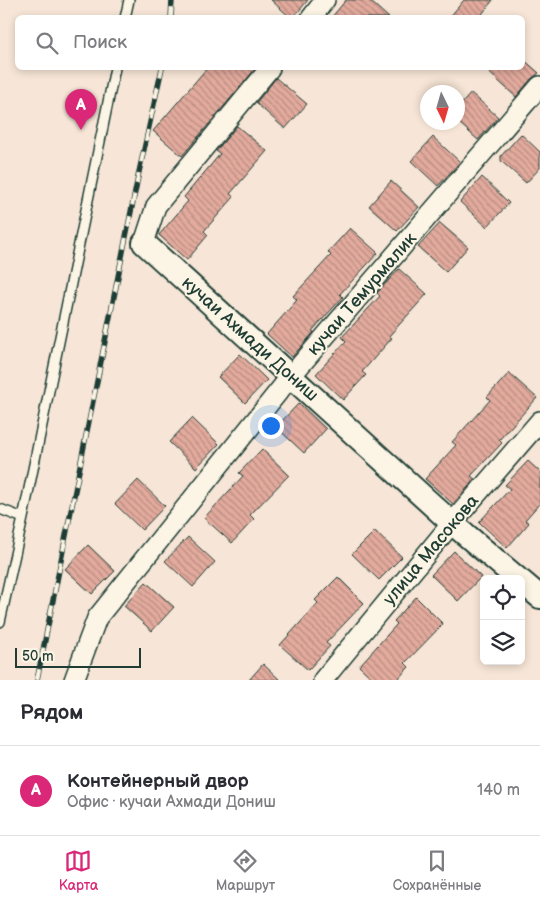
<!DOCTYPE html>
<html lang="ru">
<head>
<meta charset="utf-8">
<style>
	:root { --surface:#fff; --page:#f7f7f7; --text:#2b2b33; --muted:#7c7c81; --line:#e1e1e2; --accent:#db2777 }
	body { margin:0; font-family:"Balsamiq Sans",sans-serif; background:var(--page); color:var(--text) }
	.controls { position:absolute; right:15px; bottom:15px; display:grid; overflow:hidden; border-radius:8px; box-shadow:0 2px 8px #0003 }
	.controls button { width:45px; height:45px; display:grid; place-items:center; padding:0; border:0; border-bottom:1px solid var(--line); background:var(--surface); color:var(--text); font:25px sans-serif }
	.compass { position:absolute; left:420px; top:85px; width:45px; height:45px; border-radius:50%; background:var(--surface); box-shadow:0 2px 8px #0003; rotate:175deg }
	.scale { position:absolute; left:15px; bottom:12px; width:126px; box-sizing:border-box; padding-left:5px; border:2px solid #1f3d34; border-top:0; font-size:14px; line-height:18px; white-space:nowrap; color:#1f3d34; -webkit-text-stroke:4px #fcf5e5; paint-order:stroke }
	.you { position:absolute; left:270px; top:425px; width:18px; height:18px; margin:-12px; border:4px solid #fff; border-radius:50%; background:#1a73e8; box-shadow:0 0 0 8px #1a73e833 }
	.badge { display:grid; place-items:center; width:32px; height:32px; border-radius:50%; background:var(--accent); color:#fff; font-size:16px; font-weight:700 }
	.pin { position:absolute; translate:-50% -41px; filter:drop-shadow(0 1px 2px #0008) }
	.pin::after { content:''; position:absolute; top:26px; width:18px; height:15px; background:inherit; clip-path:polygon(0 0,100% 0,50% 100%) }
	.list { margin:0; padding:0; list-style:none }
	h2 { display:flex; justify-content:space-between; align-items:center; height:65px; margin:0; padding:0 20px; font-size:21px }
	h2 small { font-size:16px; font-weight:400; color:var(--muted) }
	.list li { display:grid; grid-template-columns:32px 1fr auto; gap:15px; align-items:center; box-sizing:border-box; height:90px; padding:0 20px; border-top:1px solid var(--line) }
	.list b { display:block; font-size:19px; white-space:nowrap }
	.list p { margin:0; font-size:16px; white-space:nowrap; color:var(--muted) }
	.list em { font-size:16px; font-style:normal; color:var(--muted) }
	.icon { flex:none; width:28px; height:28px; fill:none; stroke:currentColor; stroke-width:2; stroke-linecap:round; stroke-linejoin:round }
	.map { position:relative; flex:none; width:540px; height:680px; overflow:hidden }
	.search { position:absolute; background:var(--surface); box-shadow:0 2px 8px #0003; left:15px; right:15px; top:15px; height:55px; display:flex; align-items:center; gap:12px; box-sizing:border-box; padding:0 18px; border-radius:8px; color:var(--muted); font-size:19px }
	.sheet { height:155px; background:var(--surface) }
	nav { display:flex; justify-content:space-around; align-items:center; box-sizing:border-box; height:70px; border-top:1px solid var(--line); background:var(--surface); font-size:14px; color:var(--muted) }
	nav a { display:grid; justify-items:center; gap:2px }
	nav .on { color:var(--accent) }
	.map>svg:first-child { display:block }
	.building { fill:url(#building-back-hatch); stroke:#1f3d34 }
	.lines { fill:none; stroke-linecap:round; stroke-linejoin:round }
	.service-casing { stroke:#1f3d34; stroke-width:12 }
	.minor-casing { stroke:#1f3d34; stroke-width:22 }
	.tertiary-casing { stroke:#1f3d34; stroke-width:26 }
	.service { stroke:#fcf5e5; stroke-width:9 }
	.minor { stroke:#fcf5e5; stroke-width:19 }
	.tertiary { stroke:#fcf5e5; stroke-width:22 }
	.rail-casing { stroke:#1f3d34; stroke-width:5.5 }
	.rail { stroke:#fcf5e5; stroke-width:4; stroke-dasharray:11; stroke-linecap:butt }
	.labels { text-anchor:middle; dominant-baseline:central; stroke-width:4; stroke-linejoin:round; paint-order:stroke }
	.street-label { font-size:18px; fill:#1f3d34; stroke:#fcf5e5 }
</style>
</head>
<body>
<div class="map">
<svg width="540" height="680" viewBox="0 0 540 680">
	<defs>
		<pattern id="building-back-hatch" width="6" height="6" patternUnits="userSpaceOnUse" patternTransform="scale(1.25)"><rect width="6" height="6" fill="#e3aa9d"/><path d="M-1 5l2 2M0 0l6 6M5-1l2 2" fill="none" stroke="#b78c81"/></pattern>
	</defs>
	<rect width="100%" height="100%" fill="#f7e6d7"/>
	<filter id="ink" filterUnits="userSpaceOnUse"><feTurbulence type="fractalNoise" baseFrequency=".02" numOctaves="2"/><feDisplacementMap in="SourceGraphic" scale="10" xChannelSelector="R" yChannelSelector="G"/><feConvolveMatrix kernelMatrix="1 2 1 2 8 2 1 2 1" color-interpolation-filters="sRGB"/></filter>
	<g filter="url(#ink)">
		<path class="building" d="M271,0H308L293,18H291Z
			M346,0H369L389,18H331Z
			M464,0H493L479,18H449Z
			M522,58L539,73L531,79L516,97L484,68H522Z
			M207,68H256L182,156L153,131Z
			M276,78L307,104L285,129L256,103Z
			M471,93L498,117L478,140L458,122V108Z
			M237,126L267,151L230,194L234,197L204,231L208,235L187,260L159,235L188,201L184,197L220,154L216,151Z
			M521,134L540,152V168L526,183L501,161V156Z
			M433,137L460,162L438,186L411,161Z
			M482,177L509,203L487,227L460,202Z
			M391,181L419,207L397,231L369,206Z
			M440,223L468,247L446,272L418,247Z
			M350,228L378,253L340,294L343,297L312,331L314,332L292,357L267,334L297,300L293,296L331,255L328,252Z
			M399,269L427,294L389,336L392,338L362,372L366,375L343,400L316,374L346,341L342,337L380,296L377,293Z
			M240,354L267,380L245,403L218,377Z
			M509,373L537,398L499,440L502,443L471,476L475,479L453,504L425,479L456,445L452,442L490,400L487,397Z
			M299,403L326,429L304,453L276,427Z
			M192,418L219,444L196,468L169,442Z
			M262,449L289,475L250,515L254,519L232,543L204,518L243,476L239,473Z
			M528,461L540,472V503L525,520L529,523L507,548L479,522L510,489L505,485Z
			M138,480L165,506L142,530L115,504Z
			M375,531L402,557L379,580L352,554Z
			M188,537L215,562L193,587L165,561Z
			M88,545L115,571L92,594L65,569Z
			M454,551L481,577L458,601L431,575Z
			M338,577L364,603L326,643L330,646L308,670L280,645L318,603L315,600Z
			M146,582L174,607L152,631L124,606Z
			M416,597L443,624L405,663L409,667L397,680H374L359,666L397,624L394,621Z
			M263,664L280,680H249Z"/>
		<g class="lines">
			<defs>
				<path id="service" d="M125,18L129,0
					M0,509L23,518L0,622
					M23,518L115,68"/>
				<path id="minor" d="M311,18L325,0
					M144,243L156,206L270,68
					M74,680L97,618L291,376L540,86
					M323,680L452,523L540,421"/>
				<path id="tertiary" d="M144,243L452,523L518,579
					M521,581L540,597"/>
			</defs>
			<use href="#service" class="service-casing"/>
			<use href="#minor" class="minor-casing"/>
			<use href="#tertiary" class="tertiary-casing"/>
			<use href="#service" class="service"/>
			<use href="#minor" class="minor"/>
			<use href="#tertiary" class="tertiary"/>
			<defs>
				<path id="rail" d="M171,18L172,0
					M37,680L139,172L162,68"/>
			</defs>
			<use href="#rail" class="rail-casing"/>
			<use href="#rail" class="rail"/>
		</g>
	</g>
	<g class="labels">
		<g class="street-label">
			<text transform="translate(362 294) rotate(-49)">кучаи Темурмалик</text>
			<text transform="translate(250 339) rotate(42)">кучаи Ахмади Дониш</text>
			<text transform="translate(431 550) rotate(-50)">улица Масокова</text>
		</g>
	</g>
</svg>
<div class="controls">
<button><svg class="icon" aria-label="locate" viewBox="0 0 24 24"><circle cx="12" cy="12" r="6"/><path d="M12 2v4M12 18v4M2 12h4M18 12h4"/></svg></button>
<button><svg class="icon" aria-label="layers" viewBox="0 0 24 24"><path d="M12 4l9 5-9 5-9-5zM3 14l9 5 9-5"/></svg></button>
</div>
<svg class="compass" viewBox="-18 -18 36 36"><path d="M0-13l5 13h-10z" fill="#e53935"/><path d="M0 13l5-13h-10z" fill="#7c7c81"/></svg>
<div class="scale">50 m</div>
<div class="you"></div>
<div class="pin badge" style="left:81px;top:130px">A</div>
<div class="search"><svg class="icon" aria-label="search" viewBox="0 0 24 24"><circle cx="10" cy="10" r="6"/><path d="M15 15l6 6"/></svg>Поиск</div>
</div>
<section class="sheet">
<h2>Рядом<small></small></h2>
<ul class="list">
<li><span class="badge">A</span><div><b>Контейнерный двор</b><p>Офис · кучаи Ахмади Дониш</p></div><em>140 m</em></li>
</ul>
</section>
<nav>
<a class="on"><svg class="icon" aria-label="map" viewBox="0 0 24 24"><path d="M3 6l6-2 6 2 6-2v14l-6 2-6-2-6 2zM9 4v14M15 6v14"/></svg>Карта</a>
<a><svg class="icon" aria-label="directions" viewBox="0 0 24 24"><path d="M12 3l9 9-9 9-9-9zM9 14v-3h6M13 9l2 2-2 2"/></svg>Маршрут</a>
<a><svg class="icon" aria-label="saved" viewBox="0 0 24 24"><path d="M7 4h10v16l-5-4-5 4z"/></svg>Сохранённые</a>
</nav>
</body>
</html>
